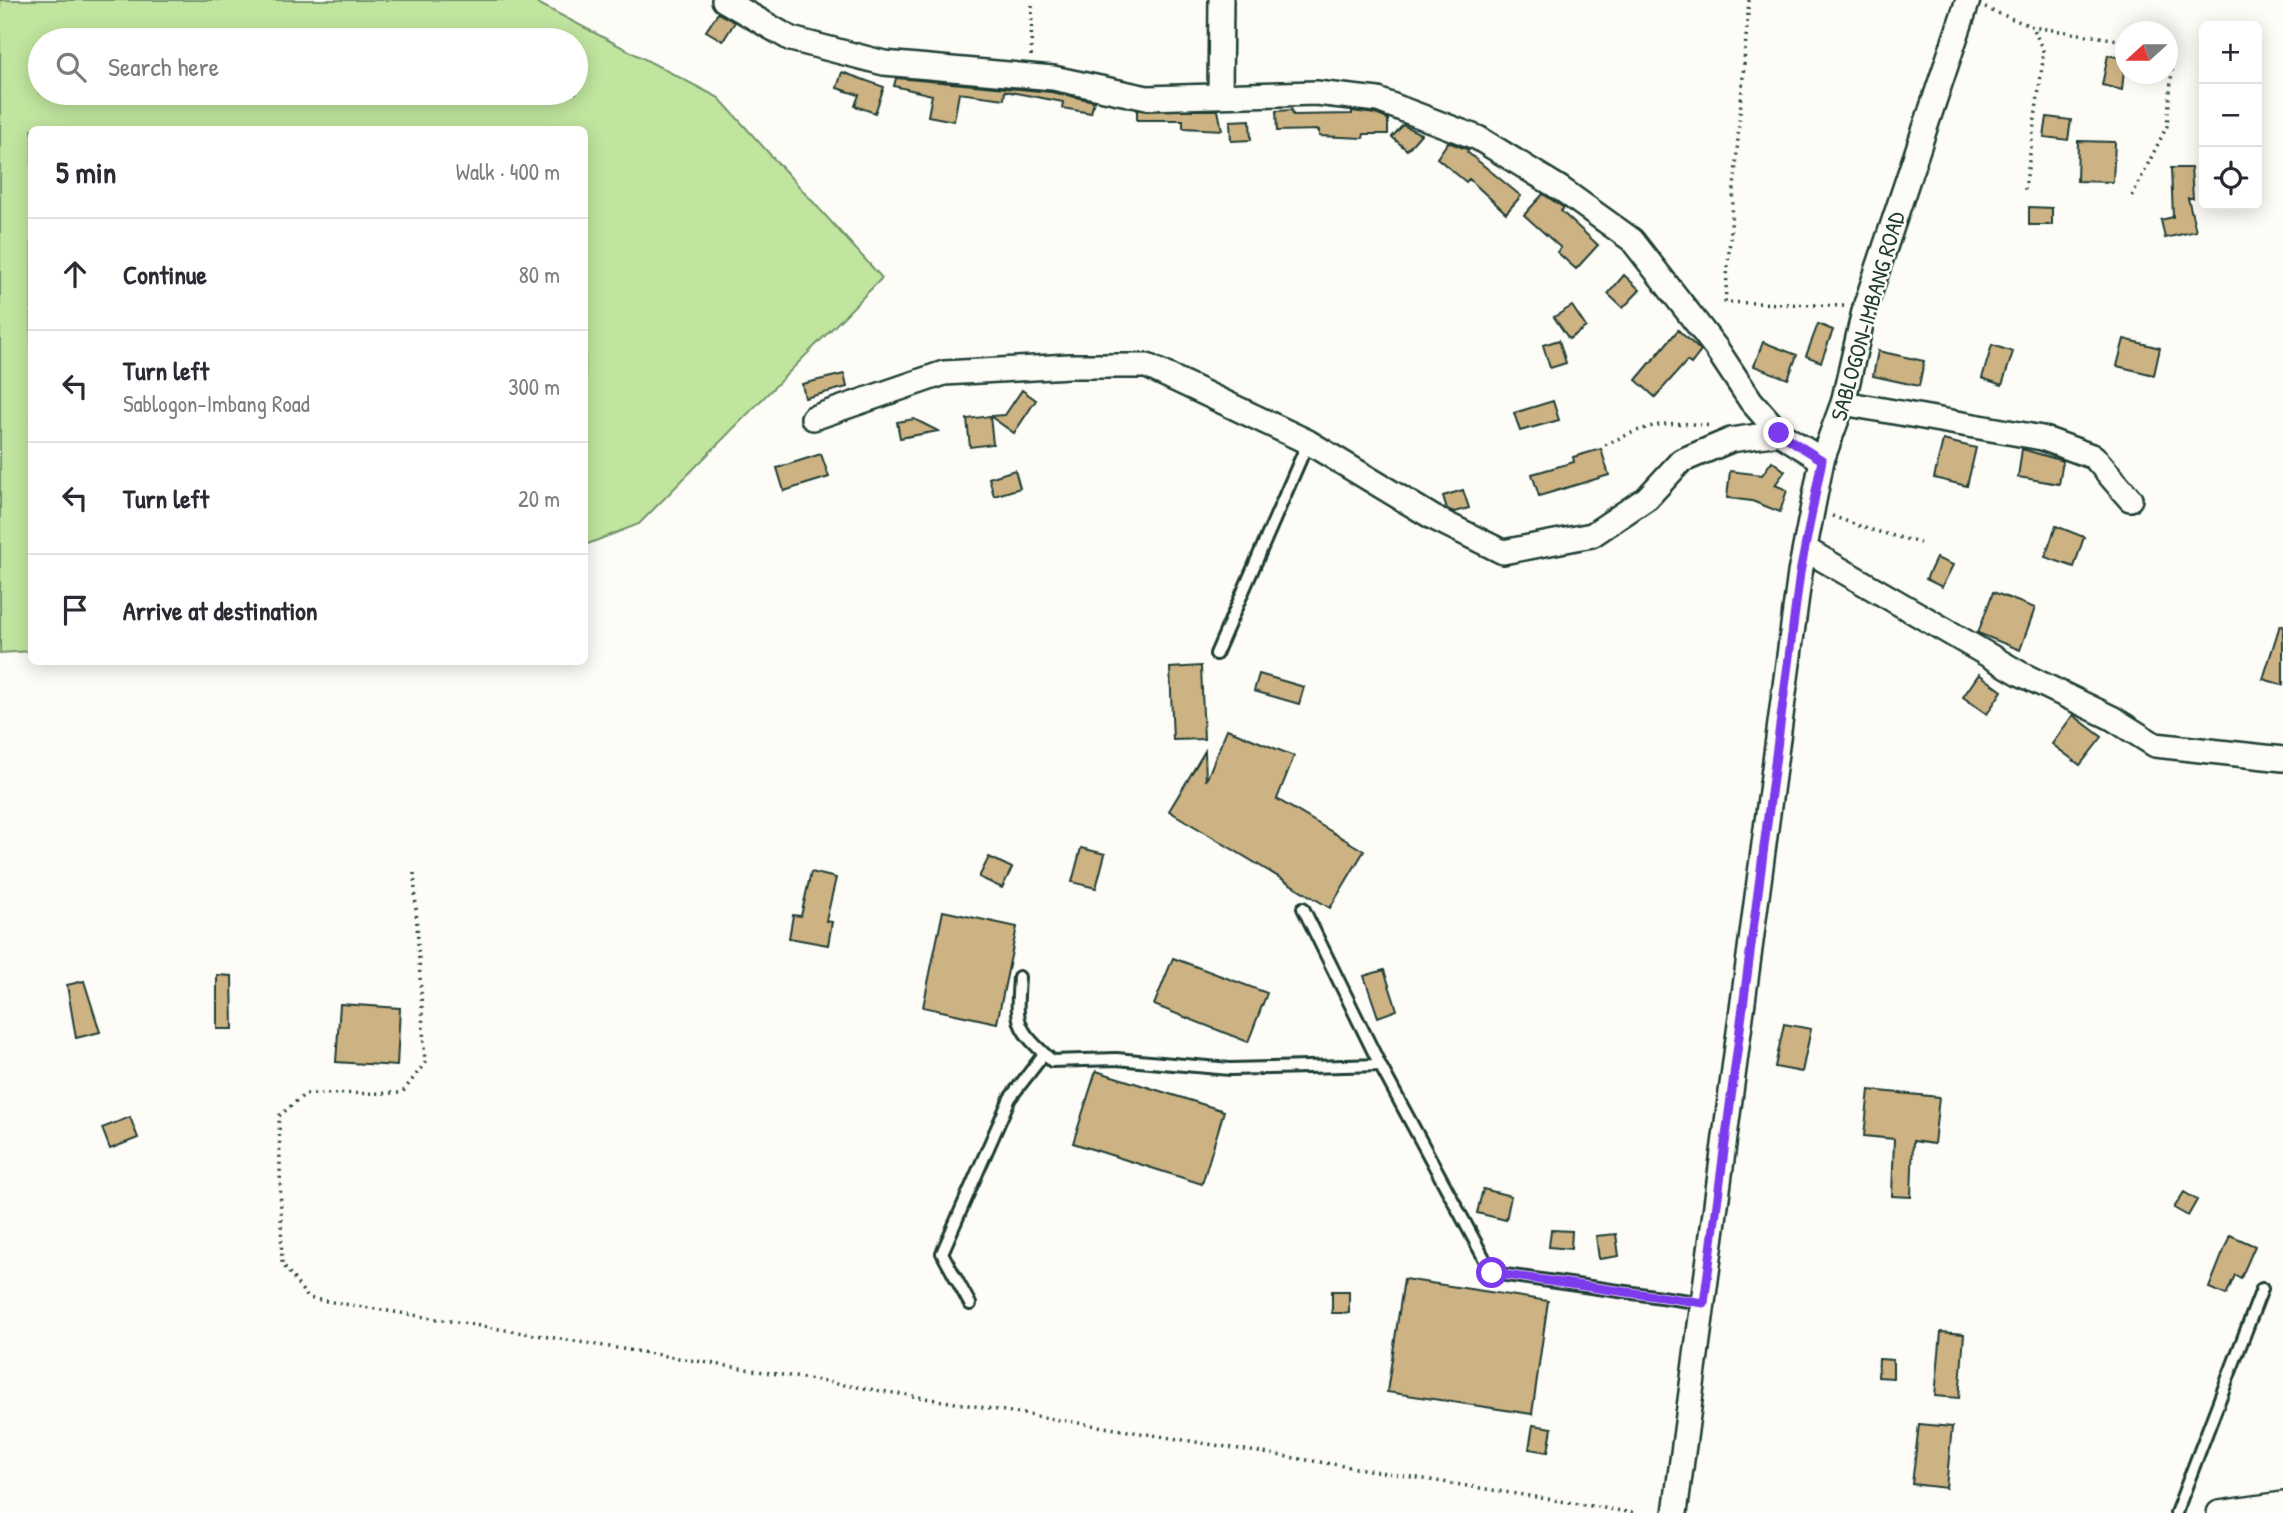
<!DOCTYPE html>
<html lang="en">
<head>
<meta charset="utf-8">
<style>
	:root { --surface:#fff; --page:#f7f7f7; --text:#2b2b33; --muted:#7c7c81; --line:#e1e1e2 }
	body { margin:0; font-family:"Patrick Hand",sans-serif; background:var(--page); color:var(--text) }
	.controls { position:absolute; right:21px; top:21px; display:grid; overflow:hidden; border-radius:10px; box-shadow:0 4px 18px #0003 }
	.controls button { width:63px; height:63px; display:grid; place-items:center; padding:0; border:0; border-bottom:2px solid var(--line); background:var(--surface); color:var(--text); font:35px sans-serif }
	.compass { position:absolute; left:2115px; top:21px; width:63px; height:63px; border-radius:50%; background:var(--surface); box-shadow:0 4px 18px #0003; rotate:249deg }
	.stop { position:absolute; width:21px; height:21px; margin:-16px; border:5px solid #7c3aed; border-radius:50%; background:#fff }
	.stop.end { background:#7c3aed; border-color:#fff; box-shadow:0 2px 7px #0008 }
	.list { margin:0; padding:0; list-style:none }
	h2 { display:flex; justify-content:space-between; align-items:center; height:91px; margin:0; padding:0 28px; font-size:30px }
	h2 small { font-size:23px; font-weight:400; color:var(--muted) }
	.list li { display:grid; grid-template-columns:46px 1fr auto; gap:21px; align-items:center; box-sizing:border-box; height:112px; padding:0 28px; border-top:2px solid var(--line) }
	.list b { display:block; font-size:26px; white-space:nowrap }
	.list p { margin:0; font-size:23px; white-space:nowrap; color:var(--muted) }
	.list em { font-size:23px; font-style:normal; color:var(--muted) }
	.icon { flex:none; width:38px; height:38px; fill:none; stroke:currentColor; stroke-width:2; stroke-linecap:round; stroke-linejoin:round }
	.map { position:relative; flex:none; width:2283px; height:1513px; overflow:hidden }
	.search { position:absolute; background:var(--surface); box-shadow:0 4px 18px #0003; left:28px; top:28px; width:560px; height:77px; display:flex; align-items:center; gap:18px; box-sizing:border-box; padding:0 24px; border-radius:38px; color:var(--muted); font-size:26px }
	.panel { position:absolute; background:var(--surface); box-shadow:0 4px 18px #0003; left:28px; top:126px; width:560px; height:539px; border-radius:10px }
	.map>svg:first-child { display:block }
	.green { fill:#c1e59f; stroke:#70916a; stroke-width:2; fill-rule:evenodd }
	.building { fill:#cdb283; stroke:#1f3d34; stroke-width:2 }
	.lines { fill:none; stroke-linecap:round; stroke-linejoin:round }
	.service-casing { stroke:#1f3d34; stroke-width:16 }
	.minor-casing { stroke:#1f3d34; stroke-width:28 }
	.path { stroke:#1f3d34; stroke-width:3.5; stroke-dasharray:2 5; stroke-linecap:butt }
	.service { stroke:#fdfcf7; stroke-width:10 }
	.minor { stroke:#fdfcf7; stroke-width:23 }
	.route { stroke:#7c3aed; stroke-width:9 }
	.labels { text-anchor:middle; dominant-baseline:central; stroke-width:5; stroke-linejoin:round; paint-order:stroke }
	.street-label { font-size:23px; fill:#1f3d34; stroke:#fdfcf7 }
</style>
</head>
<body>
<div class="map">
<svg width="2283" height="1513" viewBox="0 0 2283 1513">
	<rect width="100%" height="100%" fill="#fdfcf7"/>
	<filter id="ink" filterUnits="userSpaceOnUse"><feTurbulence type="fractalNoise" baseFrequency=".0143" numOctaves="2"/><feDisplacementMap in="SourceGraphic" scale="14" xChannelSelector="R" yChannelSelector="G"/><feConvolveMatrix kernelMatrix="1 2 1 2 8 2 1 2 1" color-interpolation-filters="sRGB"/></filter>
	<g filter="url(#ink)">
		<path class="green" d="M0,0H532L719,98L882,278L639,524L585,545L584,130H32L31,651L0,653ZM40,40H576V93H40Z"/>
		<path class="building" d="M718,13L735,22L723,41L706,31Z
			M2108,55L2125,59L2122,90L2102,85Z
			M842,72L884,87L875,113L855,106L859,95L837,88Z
			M896,78L1051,92L1094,101L1091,113L1062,108L1063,102L1005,91L1004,99L959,93L954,121L928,116L932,95L894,86Z
			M1137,110H1218L1222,130L1183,128V120H1137Z
			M1292,110L1293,115L1352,114V111L1375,114L1388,119V134H1364L1363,138L1319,136V130L1277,131L1276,111Z
			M2047,117L2071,120L2068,140L2044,137Z
			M1250,120L1251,140L1231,141L1230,121Z
			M1403,125L1421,134L1407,150L1392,137Z
			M2078,141L2115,142L2113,182L2077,181Z
			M1448,142L1469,150L1467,152L1521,196L1506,213L1469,179L1466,182L1437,158Z
			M2171,168H2191L2193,198H2188L2196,231L2165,238L2161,220L2173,217Z
			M1543,194L1564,208L1561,211L1598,245L1576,269L1557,252L1561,248L1524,215Z
			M2029,207L2052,208V225H2029Z
			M1624,275L1640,290L1623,308L1608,294Z
			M1572,306L1586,327L1569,339L1554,317Z
			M1818,324L1833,330L1821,362L1806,356Z
			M1678,330L1701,351L1691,364L1687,361L1655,397L1636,380Z
			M2124,339L2160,348L2154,375L2117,366Z
			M1559,340L1566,363L1550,368L1543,345Z
			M1763,342L1797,355L1788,379L1754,366Z
			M1992,345L2013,352L2002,385L1982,378Z
			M1878,351L1924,361L1919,386L1873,376Z
			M844,374L847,387L805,398L802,384Z
			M1022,390L1036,400L1014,433L990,416L1005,415Z
			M1553,401L1559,420L1520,431L1514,413Z
			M990,416L993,444L970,447L967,419Z
			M914,419L938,431L900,438L897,422Z
			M1943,440L1976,448L1967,486L1934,478Z
			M1601,449L1609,475L1539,496L1532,474L1574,462L1573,457Z
			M2022,449L2063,461L2059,484L2018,477Z
			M821,454L829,477L784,491L777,468Z
			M1772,461L1785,471L1775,485L1787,490L1780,512L1752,501L1727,498L1730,471L1762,475Z
			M1015,470L1020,488L994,496L989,478Z
			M1463,490L1469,508L1454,512L1447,509L1443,496Z
			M2056,526L2084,537L2074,567L2045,557Z
			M1936,558L1953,565L1942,587L1926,579Z
			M1993,592L2035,608L2020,650L1978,633Z
			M2280,625H2283V685L2263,679Z
			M1201,666L1204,739L1173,740L1170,668Z
			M1259,674L1304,687L1299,704L1254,691Z
			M1979,674L2002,691L1987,714L1963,697Z
			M2073,715L2102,737L2080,765L2052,744Z
			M1227,729L1294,756L1277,799L1364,851L1330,908L1169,811L1205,751L1206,781Z
			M1081,848L1105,854L1096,888L1072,882Z
			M989,857L1012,868L1002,888L979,877Z
			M811,872L836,878L826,921L832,922L828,945L789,938L793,915L801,916Z
			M943,911L1017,927L997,1023L923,1007Z
			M1173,958L1267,993L1248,1042L1154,1005Z
			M1384,970L1397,1010L1378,1017L1364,976Z
			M217,975L232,976L233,1029H217Z
			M84,981L100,1032L76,1038L67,985Z
			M340,1004L400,1008L397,1066L336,1062Z
			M1784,1024L1811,1029L1802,1072L1775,1067Z
			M1096,1071L1224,1111L1202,1184L1073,1143Z
			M1869,1090L1939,1097L1934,1144L1913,1141L1911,1197L1892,1196L1894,1139L1864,1136Z
			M130,1117L138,1138L110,1149L102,1128Z
			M1483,1189L1511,1196L1506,1220L1477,1213Z
			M2184,1192L2197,1200L2188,1216L2174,1208Z
			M1551,1230L1572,1231L1571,1249L1549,1247Z
			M1616,1234L1619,1256L1599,1259L1596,1236Z
			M2230,1235L2255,1246L2241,1278L2235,1275L2226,1295L2209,1288Z
			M1404,1279L1548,1301L1532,1414L1387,1392Z
			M1332,1291H1349V1313H1332Z
			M1941,1332L1964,1334L1959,1398L1935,1396Z
			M1879,1359L1893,1360V1378L1878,1377Z
			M1919,1424L1952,1427L1946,1488L1912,1484Z
			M1533,1425L1552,1428L1548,1452L1529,1449Z"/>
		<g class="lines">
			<defs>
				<path id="service" d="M1216,654L1308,442
					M1303,908L1380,1065
					M1019,977C1016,1025 1015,1027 1052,1061L1116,1059L1230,1069L1380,1065L1492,1273L1703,1303
					M970,1304L942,1253L1010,1098L1044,1054
					M2176,1513L2262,1289"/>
				<path id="minor" d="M724,0L791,39L884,63L1053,78L1147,98L1316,93L1378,100L1478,138L1561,189L1632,240L1716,348L1751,401L1779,433L1822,460
					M1220,95L1221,0
					M1843,403L2042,438L2094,457L2130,499
					M813,418L944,373L1069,366H1147L1308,442L1434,518L1503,552L1592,535L1647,498L1681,461L1731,440L1779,433
					M1805,549L2021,674L2112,718L2155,745L2283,759
					M1675,1513L1800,573L1822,460L1843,403L1865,307L1968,0
					M2219,1513L2283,1504"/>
			</defs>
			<use href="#service" class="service-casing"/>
			<use href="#minor" class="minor-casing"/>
			<path class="path" d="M1749,0L1725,302L1845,306
				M1985,8L2033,27L2126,41
				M1031,56L1032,0
				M2025,190L2044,53L2033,27
				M2132,196L2167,126L2172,69L2168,64
				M1605,445C1649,424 1663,420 1713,426
				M1832,516L1868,529L1920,543
				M414,873L425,1063L402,1093L305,1094L279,1116L282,1263L308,1298L1634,1513"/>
			<use href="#service" class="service"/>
			<use href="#minor" class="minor"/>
		</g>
	</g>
	<g class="lines" filter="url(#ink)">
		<path class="route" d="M1492,1273L1704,1303L1800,573L1822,460L1779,433"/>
	</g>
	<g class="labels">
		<g class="street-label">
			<text transform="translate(1867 316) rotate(-74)">SABLOGON-IMBANG ROAD</text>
		</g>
	</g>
</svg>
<div class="controls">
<button>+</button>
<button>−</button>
<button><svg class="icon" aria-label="locate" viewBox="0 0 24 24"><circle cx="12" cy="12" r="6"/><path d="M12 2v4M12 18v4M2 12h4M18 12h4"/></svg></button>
</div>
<svg class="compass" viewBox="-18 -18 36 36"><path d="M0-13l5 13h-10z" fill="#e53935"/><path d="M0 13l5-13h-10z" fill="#7c7c81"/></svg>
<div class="stop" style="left:1492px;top:1273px"></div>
<div class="stop end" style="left:1779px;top:433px"></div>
<div class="search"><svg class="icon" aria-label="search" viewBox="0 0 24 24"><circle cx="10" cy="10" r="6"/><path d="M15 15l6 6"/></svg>Search here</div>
<section class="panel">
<h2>5 min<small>Walk · 400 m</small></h2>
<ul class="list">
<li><svg class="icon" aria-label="ahead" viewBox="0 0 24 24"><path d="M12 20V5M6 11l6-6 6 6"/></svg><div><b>Continue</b></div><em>80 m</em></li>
<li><svg class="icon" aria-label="left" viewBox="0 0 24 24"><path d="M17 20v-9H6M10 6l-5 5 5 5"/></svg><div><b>Turn left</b><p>Sablogon-Imbang Road</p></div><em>300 m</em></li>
<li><svg class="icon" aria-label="left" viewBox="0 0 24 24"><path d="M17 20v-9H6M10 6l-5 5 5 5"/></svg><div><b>Turn left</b></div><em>20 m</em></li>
<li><svg class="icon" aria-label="arrive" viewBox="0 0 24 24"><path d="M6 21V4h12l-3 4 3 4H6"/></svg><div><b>Arrive at destination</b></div></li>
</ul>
</section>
</div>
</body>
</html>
